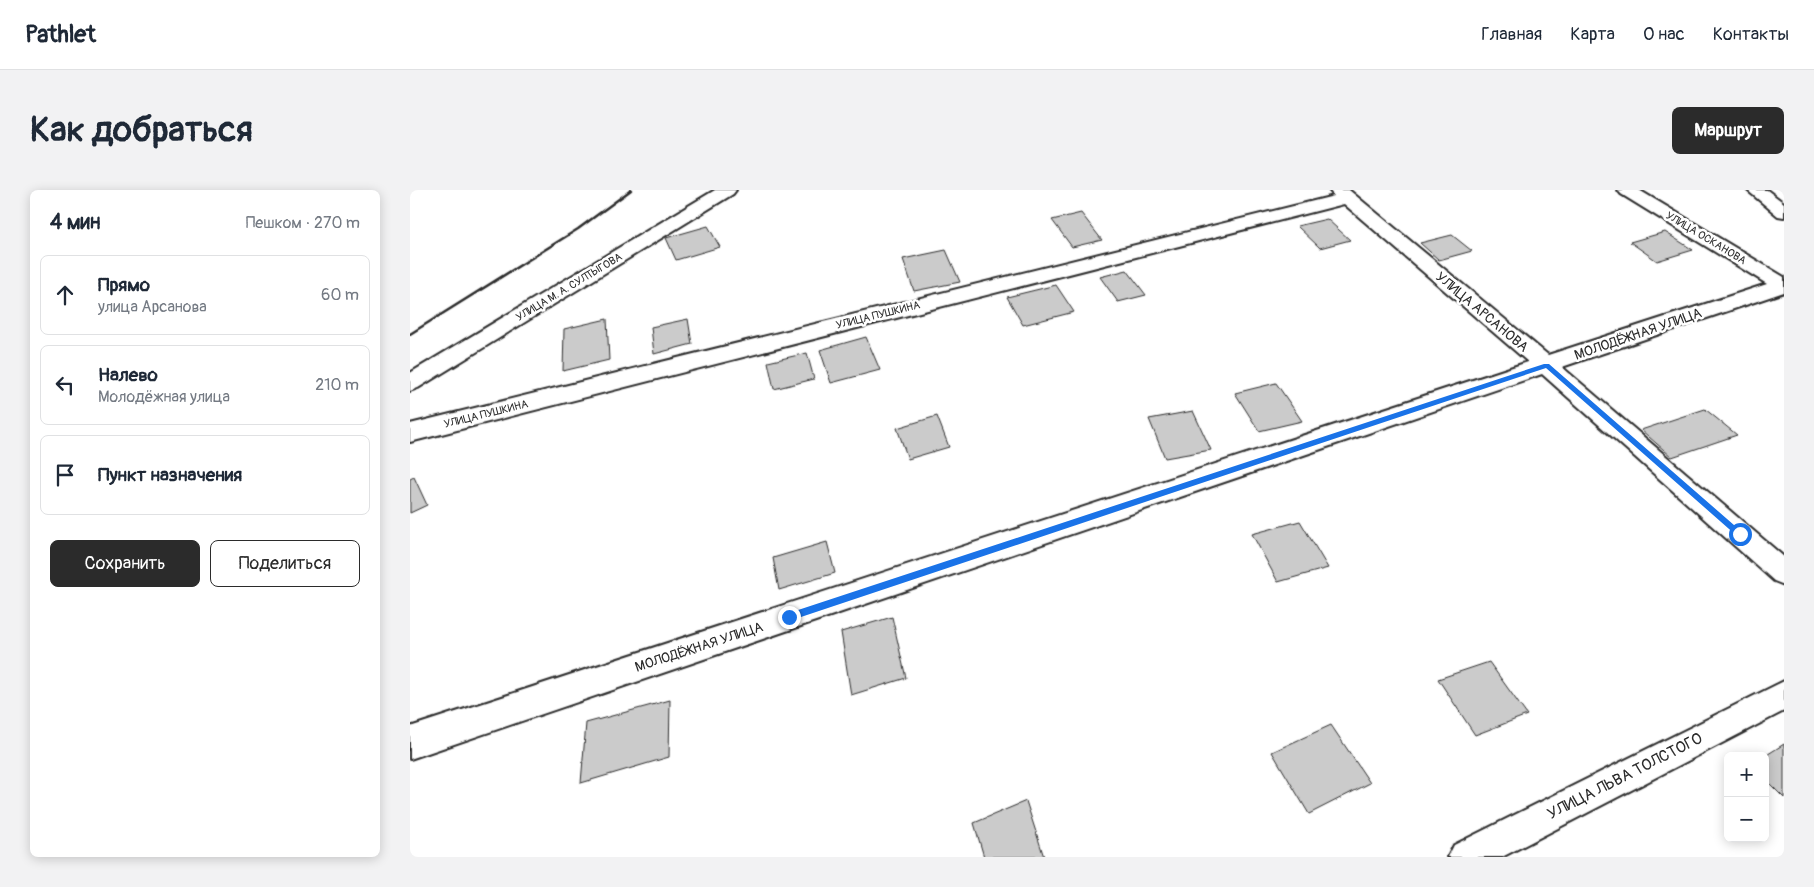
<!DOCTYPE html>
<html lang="ru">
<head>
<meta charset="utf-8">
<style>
	:root { --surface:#fff; --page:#f2f2f3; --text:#1f2937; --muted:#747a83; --line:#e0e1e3; --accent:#2b2b2b }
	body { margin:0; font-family:Pangolin,sans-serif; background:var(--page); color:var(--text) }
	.controls { position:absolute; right:15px; bottom:15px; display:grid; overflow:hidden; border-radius:8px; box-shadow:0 2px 12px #0003 }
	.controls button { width:45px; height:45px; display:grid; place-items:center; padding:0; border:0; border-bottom:1px solid var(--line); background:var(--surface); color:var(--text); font:25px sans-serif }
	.stop { position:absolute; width:15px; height:15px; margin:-11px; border:4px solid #1a73e8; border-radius:50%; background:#fff }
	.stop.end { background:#1a73e8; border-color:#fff; box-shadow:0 1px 5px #0008 }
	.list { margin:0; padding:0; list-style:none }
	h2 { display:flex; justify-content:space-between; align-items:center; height:65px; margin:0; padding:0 20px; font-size:21px }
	h2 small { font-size:16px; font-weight:400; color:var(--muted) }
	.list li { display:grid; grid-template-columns:32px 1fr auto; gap:15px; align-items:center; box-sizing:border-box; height:80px; margin:0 10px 10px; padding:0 10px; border:1px solid var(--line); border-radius:8px }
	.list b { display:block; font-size:19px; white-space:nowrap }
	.list p { margin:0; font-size:16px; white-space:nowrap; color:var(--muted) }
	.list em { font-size:16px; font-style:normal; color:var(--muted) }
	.actions { display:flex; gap:10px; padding:15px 20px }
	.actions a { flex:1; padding:11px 0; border:1px solid var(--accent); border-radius:8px; text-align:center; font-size:18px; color:var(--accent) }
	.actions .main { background:var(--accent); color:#fff }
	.icon { flex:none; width:28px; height:28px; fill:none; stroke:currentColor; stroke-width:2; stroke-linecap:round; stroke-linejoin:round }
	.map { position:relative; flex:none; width:1374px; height:667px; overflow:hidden; border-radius:8px }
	header { display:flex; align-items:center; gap:30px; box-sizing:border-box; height:70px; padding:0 25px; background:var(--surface); border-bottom:1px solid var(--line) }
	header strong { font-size:24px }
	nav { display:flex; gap:28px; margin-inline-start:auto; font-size:18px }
	.intro { display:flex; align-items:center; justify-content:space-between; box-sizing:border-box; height:120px; padding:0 30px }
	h1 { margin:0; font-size:35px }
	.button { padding:12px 22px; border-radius:8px; background:var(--accent); color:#fff; font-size:18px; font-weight:700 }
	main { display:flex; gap:30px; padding:0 30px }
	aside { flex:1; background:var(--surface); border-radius:8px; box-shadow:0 2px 12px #0003 }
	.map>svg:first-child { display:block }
	.building { fill:#cbcbcb; stroke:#2b2b2b }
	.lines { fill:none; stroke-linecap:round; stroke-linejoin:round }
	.street-casing { stroke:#2b2b2b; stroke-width:4 }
	.street { fill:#fff; fill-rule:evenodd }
	.rail { stroke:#2b2b2b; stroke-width:2.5 }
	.route { fill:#1a73e8 }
	.labels { text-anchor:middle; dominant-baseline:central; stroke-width:5; stroke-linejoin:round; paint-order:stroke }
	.far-street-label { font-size:11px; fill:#2b2b2b; stroke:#fff }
	.street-label { font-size:14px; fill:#2b2b2b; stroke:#fff }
	.near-street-label { font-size:16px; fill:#2b2b2b; stroke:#fff }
</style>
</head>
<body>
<header>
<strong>Pathlet</strong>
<nav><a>Главная</a><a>Карта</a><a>О нас</a><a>Контакты</a></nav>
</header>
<div class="intro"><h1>Как добраться</h1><a class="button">Маршрут</a></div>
<main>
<aside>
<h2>4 мин<small>Пешком · 270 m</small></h2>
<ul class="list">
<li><svg class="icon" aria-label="ahead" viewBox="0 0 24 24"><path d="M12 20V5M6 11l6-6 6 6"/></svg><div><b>Прямо</b><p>улица Арсанова</p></div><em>60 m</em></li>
<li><svg class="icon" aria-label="left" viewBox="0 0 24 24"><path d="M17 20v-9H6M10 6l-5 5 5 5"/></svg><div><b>Налево</b><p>Молодёжная улица</p></div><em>210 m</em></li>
<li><svg class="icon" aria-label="arrive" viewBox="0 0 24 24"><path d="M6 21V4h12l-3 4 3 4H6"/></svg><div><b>Пункт назначения</b></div></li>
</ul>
<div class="actions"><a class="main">Сохранить</a><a>Поделиться</a></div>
</aside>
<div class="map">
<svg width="1374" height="667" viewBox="0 0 1374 667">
	<rect width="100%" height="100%" fill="#fff"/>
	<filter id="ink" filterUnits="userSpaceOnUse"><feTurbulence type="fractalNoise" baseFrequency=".02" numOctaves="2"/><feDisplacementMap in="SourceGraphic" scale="10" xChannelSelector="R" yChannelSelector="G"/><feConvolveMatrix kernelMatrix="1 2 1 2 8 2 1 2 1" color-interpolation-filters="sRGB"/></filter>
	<g filter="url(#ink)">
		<path class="building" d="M671,23L692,50L662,57L642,30Z
			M917,29L940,50L910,58L887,36Z
			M298,36L310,57L266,70L256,48Z
			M1255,42L1283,60L1247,71L1220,52Z
			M1042,45L1062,61L1029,70L1010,53Z
			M536,60L550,92L504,101L493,69Z
			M717,80L736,105L708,112L690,87Z
			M646,95L664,122L613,135L597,107Z
			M197,129L199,170L153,181L154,139Z
			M278,129L282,154L244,164L241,137Z
			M456,147L470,180L421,193L410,160Z
			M397,163L404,189L364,199L358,172Z
			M866,193L892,231L849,241L825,203Z
			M1295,219L1327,245L1262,267L1231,240Z
			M783,221L801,260L755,268L739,229Z
			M527,226L539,257L498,269L487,238Z
			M4,287L17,315L0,323V289Z
			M890,331L918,378L868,392L842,344Z
			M417,352L425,383L369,400L363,368Z
			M482,427L496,488L441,505L431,442Z
			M1079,472L1117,525L1065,545L1028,489Z
			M260,510L259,567L171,593L176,533Z
			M921,535L960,593L899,624L862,562Z
			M1374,554V608L1355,589V566Z
			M616,611L634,667H574L564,633Z"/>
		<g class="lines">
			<defs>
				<path id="street" d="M305,0H326L323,4L8,198L0,201V183Z
					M919,0H939L1138,165L1357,94L1211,4L1208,0H1229L1374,87V102L1152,177L1374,367V395L1364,391L1132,184L0,569V537L1118,172L934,14L0,252V234L924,6Z
					M1337,0H1357L1374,13V27L1368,26Z
					M1374,491V521L1092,667H1038L1044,655Z"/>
			</defs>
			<use href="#street" class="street-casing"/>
			<use href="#street" class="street"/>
			<path class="rail" d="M0,144L168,39L221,0"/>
		</g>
	</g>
	<path class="route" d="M1134,174H1139L1332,342V346H1327L1136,178L379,431L375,427L379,423Z"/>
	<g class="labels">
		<g class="far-street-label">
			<text transform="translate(1296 48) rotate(31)">УЛИЦА ОСКАНОВА</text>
			<text transform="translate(159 97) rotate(-31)">УЛИЦА М. А. СУЛТЫГОВА</text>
			<text transform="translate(468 125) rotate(-14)">УЛИЦА ПУШКИНА</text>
			<text transform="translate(76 224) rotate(-14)">УЛИЦА ПУШКИНА</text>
		</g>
		<g class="street-label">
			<text transform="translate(1072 122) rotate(40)">УЛИЦА АРСАНОВА</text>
			<text transform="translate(1228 144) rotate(-19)">МОЛОДЁЖНАЯ УЛИЦА</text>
			<text transform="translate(289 457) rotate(-18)">МОЛОДЁЖНАЯ УЛИЦА</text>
		</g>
		<g class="near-street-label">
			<text transform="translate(1215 586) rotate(-27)">УЛИЦА ЛЬВА ТОЛСТОГО</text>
		</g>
	</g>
</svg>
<div class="controls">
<button>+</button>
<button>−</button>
</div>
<div class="stop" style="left:1330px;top:344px"></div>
<div class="stop end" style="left:379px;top:427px"></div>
</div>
</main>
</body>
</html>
